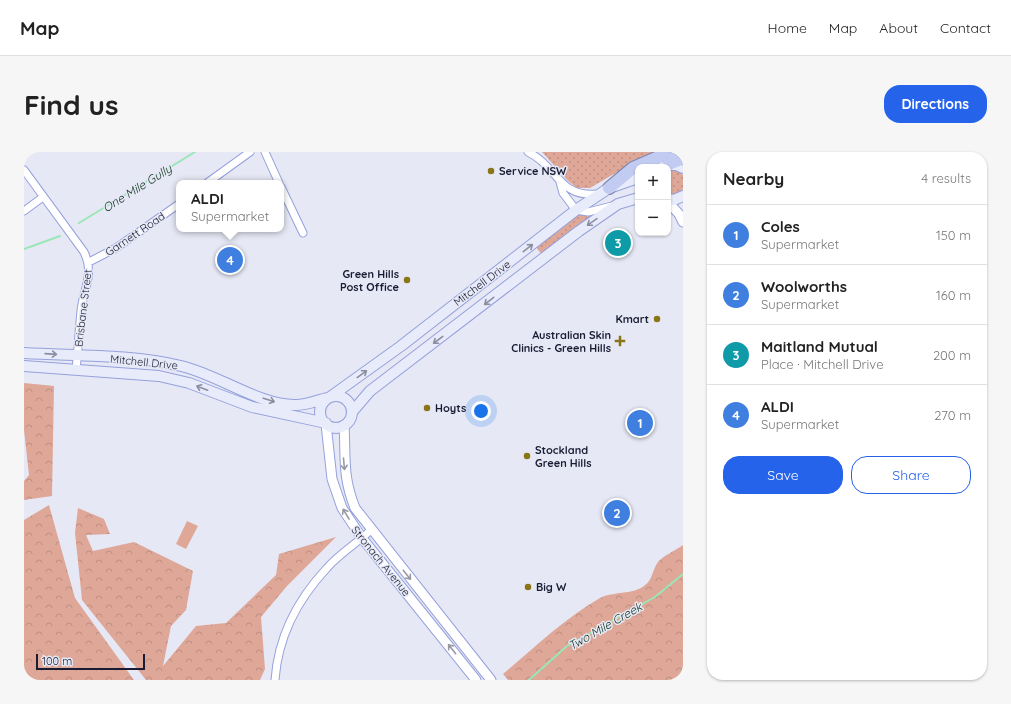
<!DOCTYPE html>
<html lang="en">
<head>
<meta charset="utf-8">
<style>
	:root { --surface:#fff; --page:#f6f6f6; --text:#222; --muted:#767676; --line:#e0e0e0; --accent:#2563eb }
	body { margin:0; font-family:Quicksand,sans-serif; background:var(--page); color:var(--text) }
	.controls { position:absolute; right:12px; top:12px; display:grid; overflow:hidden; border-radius:8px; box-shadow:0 1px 3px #0004 }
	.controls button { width:36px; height:36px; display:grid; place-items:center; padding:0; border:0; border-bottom:1px solid var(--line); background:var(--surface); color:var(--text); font:20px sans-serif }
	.scale { position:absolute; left:12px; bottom:10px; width:109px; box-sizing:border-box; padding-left:4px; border:2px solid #191c33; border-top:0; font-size:11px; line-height:14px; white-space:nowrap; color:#191c33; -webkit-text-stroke:3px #e6e9f5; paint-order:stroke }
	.you { position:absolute; left:457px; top:259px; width:14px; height:14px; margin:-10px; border:3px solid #fff; border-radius:50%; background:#1a73e8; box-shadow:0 0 0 6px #1a73e833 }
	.badge { display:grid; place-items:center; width:26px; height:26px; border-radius:50%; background:var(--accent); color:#fff; font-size:13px; font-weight:700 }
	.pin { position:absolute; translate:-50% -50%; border:2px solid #fff; box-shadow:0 1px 4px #0006 }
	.popup { position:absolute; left:152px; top:28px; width:108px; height:52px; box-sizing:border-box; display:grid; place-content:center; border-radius:8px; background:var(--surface); filter:drop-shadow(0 1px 3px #0005); font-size:13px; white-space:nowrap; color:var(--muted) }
	.popup b { font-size:15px; color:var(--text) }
	.popup::after { content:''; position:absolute; left:50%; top:100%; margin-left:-8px; border:8px solid transparent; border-top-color:var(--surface) }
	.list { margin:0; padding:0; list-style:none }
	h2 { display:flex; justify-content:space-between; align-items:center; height:52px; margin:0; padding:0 16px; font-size:17px }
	h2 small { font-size:13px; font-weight:400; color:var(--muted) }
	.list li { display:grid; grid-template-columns:26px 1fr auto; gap:12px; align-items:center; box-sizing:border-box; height:60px; padding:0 16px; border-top:1px solid var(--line) }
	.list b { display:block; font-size:15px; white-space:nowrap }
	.list p { margin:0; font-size:13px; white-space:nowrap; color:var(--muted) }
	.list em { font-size:13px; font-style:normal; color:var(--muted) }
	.actions { display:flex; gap:8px; padding:12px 16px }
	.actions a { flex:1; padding:9px 0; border:1px solid var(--accent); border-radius:16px; text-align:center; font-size:14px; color:var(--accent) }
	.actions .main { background:var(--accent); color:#fff }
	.map { position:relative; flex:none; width:659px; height:528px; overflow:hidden; border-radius:16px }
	header { display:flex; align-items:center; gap:24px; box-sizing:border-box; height:56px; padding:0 20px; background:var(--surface); border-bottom:1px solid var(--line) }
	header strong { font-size:19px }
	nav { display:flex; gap:22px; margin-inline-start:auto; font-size:14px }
	.intro { display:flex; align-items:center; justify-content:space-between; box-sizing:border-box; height:96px; padding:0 24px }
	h1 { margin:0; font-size:28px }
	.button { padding:10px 18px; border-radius:16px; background:var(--accent); color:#fff; font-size:14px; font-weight:700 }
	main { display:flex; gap:24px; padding:0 24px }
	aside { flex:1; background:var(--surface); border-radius:16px; box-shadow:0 1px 3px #0004 }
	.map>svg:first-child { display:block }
	.grass { fill:url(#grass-dots) }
	.forest { fill:url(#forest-crowns) }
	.garden { fill:#dfa798 }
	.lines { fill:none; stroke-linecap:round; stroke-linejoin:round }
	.stream { stroke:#9ae6b6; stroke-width:2 }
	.minor-casing { stroke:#95a0db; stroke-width:9 }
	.tertiary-casing { stroke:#95a0db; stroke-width:11 }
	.secondary-casing { stroke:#95a0db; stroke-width:12 }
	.trunk-casing { stroke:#7d85ad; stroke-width:14 }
	.minor { stroke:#fff; stroke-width:7 }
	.tertiary { stroke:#fff; stroke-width:9 }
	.secondary { stroke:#e8ecfa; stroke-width:10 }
	.trunk { stroke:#c2cbf2; stroke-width:12 }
	.oneway { stroke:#8b8ea0 }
	.oneway2 { stroke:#9899a3 }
	.poi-dot { fill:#897518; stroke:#e6e9f5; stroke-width:1.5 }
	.labels { text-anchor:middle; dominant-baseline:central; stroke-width:3; stroke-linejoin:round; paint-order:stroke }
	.poi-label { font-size:11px; font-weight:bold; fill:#191c33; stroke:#e6e9f5; text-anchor:start }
	.street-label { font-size:11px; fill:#191c33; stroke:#e6e9f5 }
	.water-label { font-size:12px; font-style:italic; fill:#11321f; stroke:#e6e9f5 }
</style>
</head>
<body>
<header>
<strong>Map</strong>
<nav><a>Home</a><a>Map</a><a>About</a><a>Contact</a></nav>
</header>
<div class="intro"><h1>Find us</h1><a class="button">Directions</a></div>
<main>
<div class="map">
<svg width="659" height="528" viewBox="0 0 659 528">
	<defs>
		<pattern id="grass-dots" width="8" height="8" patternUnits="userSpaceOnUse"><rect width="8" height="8" fill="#dfa798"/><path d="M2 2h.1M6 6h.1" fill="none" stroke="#bf8f83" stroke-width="1.8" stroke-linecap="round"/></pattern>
		<pattern id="forest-crowns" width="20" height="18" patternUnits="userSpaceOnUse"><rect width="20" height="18" fill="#dfa798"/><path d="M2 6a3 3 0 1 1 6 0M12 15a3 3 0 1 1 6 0" fill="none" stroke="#bf8f83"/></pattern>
	</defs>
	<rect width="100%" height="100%" fill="#e6e9f5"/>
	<path class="grass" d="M518,0H633L619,5L566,36H553L543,28Z
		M652,17L659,23V37C655,42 650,44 644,42V18Z
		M554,62L569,63V65L519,104L512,95Z"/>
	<path class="forest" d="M0,231L30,234L28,344L0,348V329L5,323L0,278Z
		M25,353L51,446L110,528H0V368Z
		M54,356L80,367L86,382L62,383L69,399L110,390L169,419L162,458L147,474L139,514L172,474L202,471L252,423L255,402L312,385L263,434L237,465L241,517L236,528H122L58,448L51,381Z
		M659,393V528H484L479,522C510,496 541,466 576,446C590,439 608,443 620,434C629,428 628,418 634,410C639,404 652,398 659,393Z"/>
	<path class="garden" d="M163,369L174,374L162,397L152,392Z"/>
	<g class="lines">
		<path class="stream" d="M55,71L171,0
			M0,97L36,84
			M505,528L543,494L631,445L659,422"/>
		<defs>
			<path id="minor" d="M241,0L255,31
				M504,0C533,14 535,46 573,42
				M0,18L60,100C71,123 59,137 57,159C55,179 54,198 52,218
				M536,30L539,41L552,58L564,60L588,54
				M183,31L226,0
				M257,35L279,81
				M0,59L19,45
				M65,110L92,96L155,52
				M251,528C254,485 274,447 303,416C315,402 333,391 347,378"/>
			<path id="tertiary" d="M644,50L655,62L659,70
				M302,272L308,327L318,356L338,386L452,528
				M320,273C322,306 318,323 331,356L467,528"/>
			<path id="secondary" d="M638,15L650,12L659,16
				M644,47L650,48L659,44
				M0,201C52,204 107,202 157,214C193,222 236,254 272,253C283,253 294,248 304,246
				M0,214L135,224L165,231L228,255L302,271
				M296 260a16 16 0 1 1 32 0a16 16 0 1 1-32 0Z
				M306,245L377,194L552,58L585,36L614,26
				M328,260L346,239L555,79L594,52L614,46"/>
			<path id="trunk" d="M645,12L659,6
				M585,36L609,16L646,0"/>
		</defs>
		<use href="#minor" class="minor-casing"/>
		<use href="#tertiary" class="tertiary-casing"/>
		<use href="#secondary" class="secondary-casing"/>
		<use href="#trunk" class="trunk-casing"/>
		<use href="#minor" class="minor"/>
		<use href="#tertiary" class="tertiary"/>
		<use href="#secondary" class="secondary"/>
		<use href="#trunk" class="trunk"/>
	</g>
	<defs><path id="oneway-shaft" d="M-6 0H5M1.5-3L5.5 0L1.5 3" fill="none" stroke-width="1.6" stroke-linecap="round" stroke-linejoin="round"/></defs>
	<g class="oneway">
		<use href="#oneway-shaft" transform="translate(568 70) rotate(145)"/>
		<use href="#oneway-shaft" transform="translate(504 96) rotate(-38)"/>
		<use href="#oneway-shaft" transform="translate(465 149) rotate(142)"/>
		<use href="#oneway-shaft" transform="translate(414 188) rotate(143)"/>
		<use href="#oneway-shaft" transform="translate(27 202) rotate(4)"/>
		<use href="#oneway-shaft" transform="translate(338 222) rotate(-36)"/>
		<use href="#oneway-shaft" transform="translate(178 236) rotate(-159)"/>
		<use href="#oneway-shaft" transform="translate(245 248) rotate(18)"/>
	</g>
	<g class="oneway2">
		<use href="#oneway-shaft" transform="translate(320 312) rotate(85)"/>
		<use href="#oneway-shaft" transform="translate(322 362) rotate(-121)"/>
		<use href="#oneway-shaft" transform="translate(383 423) rotate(51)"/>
		<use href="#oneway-shaft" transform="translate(428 497) rotate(-128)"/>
	</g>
	<g class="poi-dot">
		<circle cx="467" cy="19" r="4"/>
		<circle cx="383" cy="128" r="4"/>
		<circle cx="633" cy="167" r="4"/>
		<path d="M594 183h4v4h4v4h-4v4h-4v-4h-4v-4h4z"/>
		<circle cx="403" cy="256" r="4"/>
		<circle cx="503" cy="304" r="4"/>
		<circle cx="504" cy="435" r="4"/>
	</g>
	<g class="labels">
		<g class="poi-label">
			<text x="475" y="19">Service NSW</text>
			<text x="375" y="122" text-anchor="end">Green Hills<tspan x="375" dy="13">Post Office</tspan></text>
			<text x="625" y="167" text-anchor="end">Kmart</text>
			<text x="587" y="183" text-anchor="end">Australian Skin<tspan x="587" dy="13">Clinics - Green Hills</tspan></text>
			<text x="411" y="256">Hoyts</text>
			<text x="511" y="298">Stockland<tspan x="511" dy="13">Green Hills</tspan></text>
			<text x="512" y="435">Big W</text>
		</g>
		<g class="street-label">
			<text transform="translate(111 82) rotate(-34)">Garnett Road</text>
			<text transform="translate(458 131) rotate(-37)">Mitchell Drive</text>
			<text transform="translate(59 156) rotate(-83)">Brisbane Street</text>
			<text transform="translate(120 210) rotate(6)">Mitchell Drive</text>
			<text transform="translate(357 409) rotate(51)">Stronach Avenue</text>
		</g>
		<g class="water-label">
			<text transform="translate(113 36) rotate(-32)">One Mile Gully</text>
			<text transform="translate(581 474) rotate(-30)">Two Mile Creek</text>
		</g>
	</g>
</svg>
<div class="controls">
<button>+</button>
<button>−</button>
</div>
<div class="scale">100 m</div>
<div class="you"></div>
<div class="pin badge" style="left:616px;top:271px;background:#3f7fe0">1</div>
<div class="pin badge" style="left:593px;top:361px;background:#3f7fe0">2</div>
<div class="pin badge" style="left:594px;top:91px;background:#0f9aa8">3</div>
<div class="pin badge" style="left:206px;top:108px;background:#3f7fe0">4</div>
<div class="popup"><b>ALDI</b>Supermarket</div>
</div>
<aside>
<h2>Nearby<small>4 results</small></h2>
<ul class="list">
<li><span class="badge" style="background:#3f7fe0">1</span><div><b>Coles</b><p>Supermarket</p></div><em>150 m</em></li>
<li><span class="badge" style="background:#3f7fe0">2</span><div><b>Woolworths</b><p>Supermarket</p></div><em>160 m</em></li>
<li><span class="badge" style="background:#0f9aa8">3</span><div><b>Maitland Mutual</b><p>Place · Mitchell Drive</p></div><em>200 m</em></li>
<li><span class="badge" style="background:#3f7fe0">4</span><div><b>ALDI</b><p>Supermarket</p></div><em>270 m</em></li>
</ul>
<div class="actions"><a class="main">Save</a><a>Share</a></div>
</aside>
</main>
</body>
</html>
